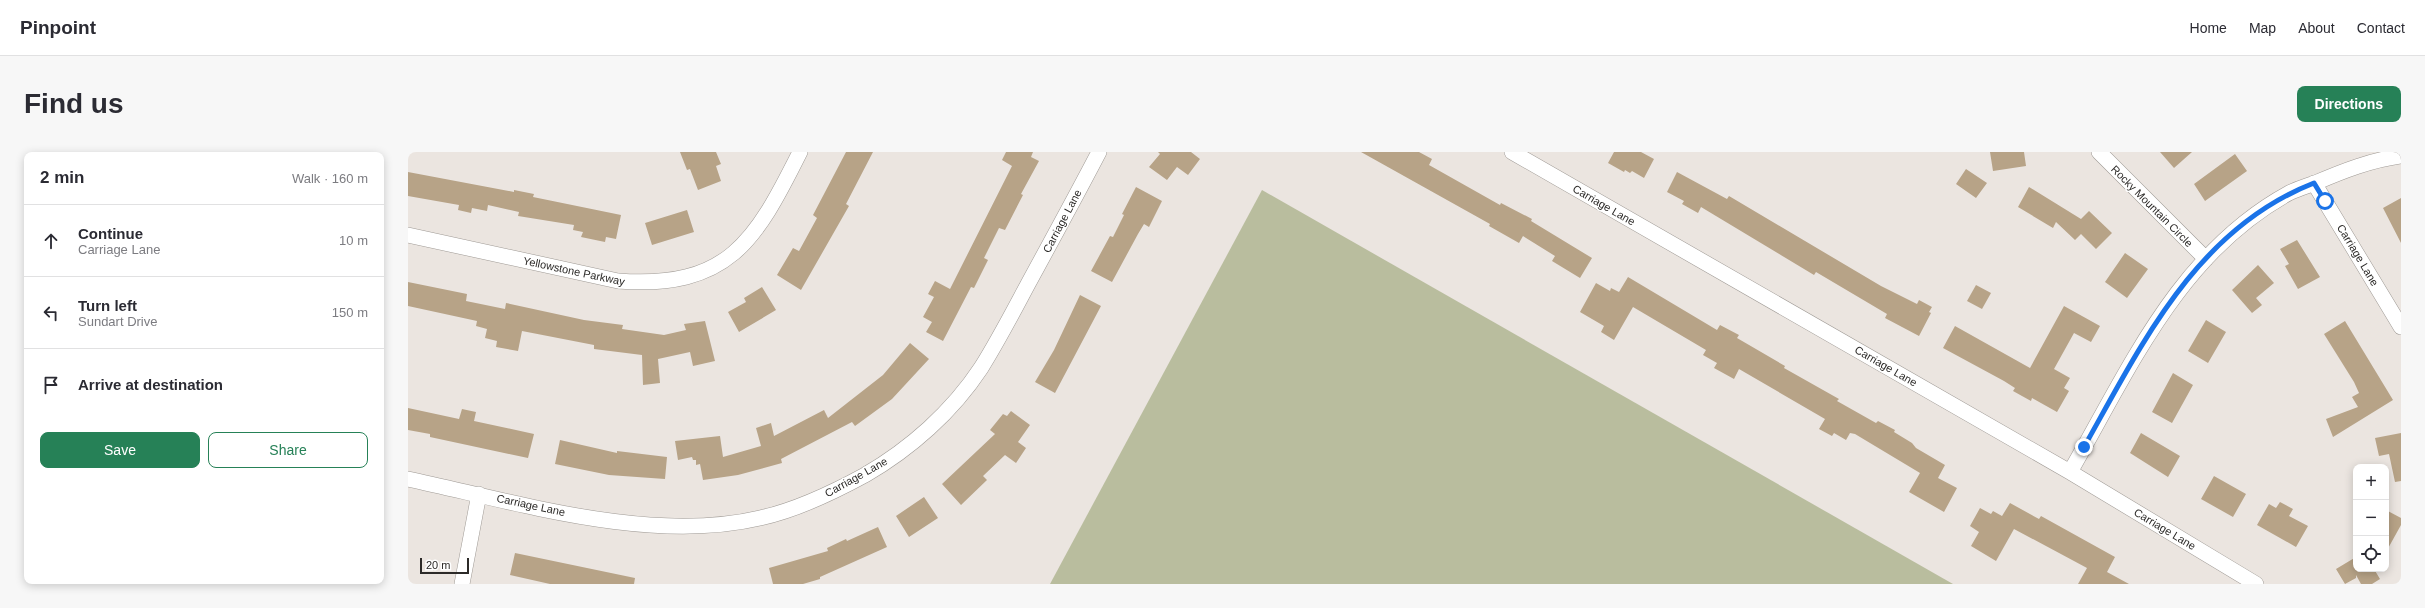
<!DOCTYPE html>
<html lang="en">
<head>
<meta charset="utf-8">
<style>
	:root { --surface:#fff; --page:#f7f7f7; --text:#2b2b33; --muted:#7c7c81; --line:#e1e1e2; --accent:#268157 }
	body { margin:0; font-family:Arial,sans-serif; background:var(--page); color:var(--text) }
	.controls { position:absolute; right:12px; bottom:12px; display:grid; overflow:hidden; border-radius:8px; box-shadow:0 2px 10px #0003 }
	.controls button { width:36px; height:36px; display:grid; place-items:center; padding:0; border:0; border-bottom:1px solid var(--line); background:var(--surface); color:var(--text); font:20px sans-serif }
	.scale { position:absolute; left:12px; bottom:10px; width:49px; box-sizing:border-box; padding-left:4px; border:2px solid #2c2a28; border-top:0; font-size:11px; line-height:14px; white-space:nowrap; color:#2c2a28; -webkit-text-stroke:3px #fff; paint-order:stroke }
	.stop { position:absolute; width:12px; height:12px; margin:-9px; border:3px solid #1a73e8; border-radius:50%; background:#fff }
	.stop.end { background:#1a73e8; border-color:#fff; box-shadow:0 1px 4px #0008 }
	.list { margin:0; padding:0; list-style:none }
	h2 { display:flex; justify-content:space-between; align-items:center; height:52px; margin:0; padding:0 16px; font-size:17px }
	h2 small { font-size:13px; font-weight:400; color:var(--muted) }
	.list li { display:grid; grid-template-columns:26px 1fr auto; gap:12px; align-items:center; box-sizing:border-box; height:72px; padding:0 16px; border-top:1px solid var(--line) }
	.list b { display:block; font-size:15px; white-space:nowrap }
	.list p { margin:0; font-size:13px; white-space:nowrap; color:var(--muted) }
	.list em { font-size:13px; font-style:normal; color:var(--muted) }
	.actions { display:flex; gap:8px; padding:12px 16px }
	.actions a { flex:1; padding:9px 0; border:1px solid var(--accent); border-radius:8px; text-align:center; font-size:14px; color:var(--accent) }
	.actions .main { background:var(--accent); color:#fff }
	.icon { flex:none; width:22px; height:22px; fill:none; stroke:currentColor; stroke-width:2; stroke-linecap:round; stroke-linejoin:round }
	.map { position:relative; flex:none; width:1993px; height:432px; overflow:hidden; border-radius:8px }
	header { display:flex; align-items:center; gap:24px; box-sizing:border-box; height:56px; padding:0 20px; background:var(--surface); border-bottom:1px solid var(--line) }
	header strong { font-size:19px }
	nav { display:flex; gap:22px; margin-inline-start:auto; font-size:14px }
	.intro { display:flex; align-items:center; justify-content:space-between; box-sizing:border-box; height:96px; padding:0 24px }
	h1 { margin:0; font-size:28px }
	.button { padding:10px 18px; border-radius:8px; background:var(--accent); color:#fff; font-size:14px; font-weight:700 }
	main { display:flex; gap:24px; padding:0 24px }
	aside { flex:1; background:var(--surface); border-radius:8px; box-shadow:0 2px 10px #0003 }
	.map>svg:first-child { display:block }
	.green { fill:#b9bd9e }
	.building { fill:#b7a387 }
	.lines { fill:none; stroke-linecap:round; stroke-linejoin:round }
	.street-casing { stroke:#9f9a95; stroke-width:16 }
	.street { stroke:#fff; stroke-width:15 }
	.route { stroke:#1a73e8; stroke-width:5 }
	.labels { text-anchor:middle; dominant-baseline:central; stroke-width:3; stroke-linejoin:round; paint-order:stroke }
	.street-label { font-size:11px; fill:#2c2a28; stroke:#fff }
</style>
</head>
<body>
<header>
<strong>Pinpoint</strong>
<nav><a>Home</a><a>Map</a><a>About</a><a>Contact</a></nav>
</header>
<div class="intro"><h1>Find us</h1><a class="button">Directions</a></div>
<main>
<aside>
<h2>2 min<small>Walk · 160 m</small></h2>
<ul class="list">
<li><svg class="icon" aria-label="ahead" viewBox="0 0 24 24"><path d="M12 20V5M6 11l6-6 6 6"/></svg><div><b>Continue</b><p>Carriage Lane</p></div><em>10 m</em></li>
<li><svg class="icon" aria-label="left" viewBox="0 0 24 24"><path d="M17 20v-9H6M10 6l-5 5 5 5"/></svg><div><b>Turn left</b><p>Sundart Drive</p></div><em>150 m</em></li>
<li><svg class="icon" aria-label="arrive" viewBox="0 0 24 24"><path d="M6 21V4h12l-3 4 3 4H6"/></svg><div><b>Arrive at destination</b></div></li>
</ul>
<div class="actions"><a class="main">Save</a><a>Share</a></div>
</aside>
<div class="map">
<svg width="1993" height="432" viewBox="0 0 1993 432">
	<rect width="100%" height="100%" fill="#ebe5e0"/>
	<path class="green" d="M854,38L1545,432H642Z"/>
	<path class="building" d="M272,0H308L313,12L308,14L313,29L290,38L282,17L279,18Z
		M438,0H465L438,52L441,54L393,138L369,123L385,96L391,99L409,66L405,63Z
		M598,0H625L623,5L631,9L613,42L615,43L597,78L591,76L576,106L580,108L566,136L563,135L535,189L518,180L524,170L515,165L526,145L520,142L527,129L542,137L604,14L594,8Z
		M750,0H783L792,7L780,23L769,15L759,28L741,15L752,2Z
		M953,0H1011L1024,7L1021,13L1092,53L1093,51L1124,67L1123,69L1184,106L1172,126L1144,109L1147,104L1115,84L1111,91L1081,74L1082,72Z
		M1206,0H1233L1246,7L1236,26L1224,19L1222,21L1217,18L1216,20L1200,11Z
		M1582,0H1616L1618,14L1585,19Z
		M1752,0H1784L1766,16Z
		M1827,2L1839,19L1797,49L1786,32Z
		M1558,17L1579,31L1568,46L1548,32Z
		M0,20L106,40V38L126,42L125,45L213,63L208,87L198,85L197,90L173,85L175,80L165,78L166,73L110,64L111,60L80,53L79,59L64,56L63,61L50,58L51,53L0,44Z
		M1269,20L1319,47L1321,44L1473,134L1509,152L1511,148L1524,155L1521,160L1523,161L1511,184L1477,166L1479,162L1408,120L1406,123L1293,55L1290,61L1274,52L1276,49L1259,40Z
		M728,35L754,49L741,75L736,72L730,82L704,130L683,119L702,84L705,85L716,63L714,62Z
		M1621,35L1673,67L1681,59L1704,81L1688,97L1673,82L1667,88L1648,70L1645,76L1610,55Z
		M1993,46V91L1975,56Z
		M279,58L286,80L244,93L237,71Z
		M1889,88L1912,125L1890,137L1877,114L1881,112L1872,97Z
		M1717,101L1740,117L1719,146L1697,130Z
		M1850,113L1866,131L1848,146L1854,153L1844,161L1824,138Z
		M1220,125L1309,178L1312,173L1331,183L1329,186L1377,214L1376,216L1431,247L1429,249L1468,271L1470,269L1487,278L1486,280L1504,291L1508,296L1537,313L1530,326L1549,336L1536,360L1501,340L1512,321L1447,282L1442,281L1438,288L1426,281L1424,284L1411,277L1417,267L1331,217L1326,227L1306,216L1309,211L1295,203L1298,198L1225,155L1206,188L1193,180L1196,174L1172,160L1188,131L1202,139L1203,136L1211,140Z
		M0,130L59,142L58,149L97,157L98,151L176,168L215,173L214,177L256,183L278,178L276,172L297,169L307,209L285,214L282,200L250,207L252,231L235,233L234,203L186,197V193L114,179L110,199L88,195L89,189L77,186L79,177L68,174L69,169L0,154Z
		M1568,133L1583,141L1574,157L1559,149Z
		M354,135L368,158L331,180L320,160L338,150L336,146Z
		M672,143L693,154L647,241L627,230L646,198Z
		M1656,154L1692,174L1683,190L1666,181L1646,217L1662,226L1656,236L1661,239L1649,260L1624,246L1623,249L1605,239L1607,236L1596,229L1535,196L1547,174L1622,216Z
		M1798,168L1818,180L1800,211L1780,199Z
		M1937,169L1985,248L1925,285L1918,267L1950,255L1944,245L1951,241L1946,230L1916,182Z
		M502,191L521,207L484,247L447,274L444,270L373,307L374,311L330,323L295,328L292,312L288,313V308H285L284,305L270,308L267,289L312,284L315,305L353,294L348,276L363,271L366,284L416,258L420,266L475,223Z
		M1765,221L1785,233L1764,271L1744,260Z
		M0,256L51,267L54,257L68,260L66,269L126,282L120,306L22,285V282L0,278Z
		M603,259L622,273L610,290L618,296L608,311L597,303L575,324L579,328L553,353L534,332L587,282L582,278L595,262L599,264Z
		M1733,281L1772,304L1760,325L1722,301Z
		M1993,281V329L1987,330L1981,302L1971,304L1967,286Z
		M152,288L209,301V299L259,305L257,327L201,323L147,312Z
		M1806,324L1838,342L1825,365L1793,347Z
		M516,345L530,366L501,385L488,364Z
		M1872,350L1885,357L1881,364L1900,374L1888,395L1849,373L1861,352L1868,356Z
		M1602,351L1631,367L1633,364L1707,405L1699,420L1721,432H1670L1679,416L1606,377L1588,409L1563,394L1571,380L1562,374L1572,356L1583,362L1585,359L1594,364Z
		M1978,358L1993,366V373L1978,400Z
		M470,375L479,395L412,425V427L395,432H365L361,416L420,399L419,396L438,387L439,389Z
		M107,401L227,426L226,432H142L102,423Z
		M1948,405V417H1966L1972,427L1964,432H1953L1948,423V426L1937,432L1928,417Z"/>
	<g class="lines">
		<defs>
			<path id="street" d="M1104,0L1662,320L1848,432
				M1691,0L1798,107
				M1906,31L1993,175
				M0,83L210,129C320,137 347,90 392,0
				M1662,320C1722,216 1771,101 1881,41C1889,37 1899,34 1907,31C1935,19 1963,8 1993,4
				M0,327C108,350 242,392 352,366C389,358 424,341 457,323C502,297 544,260 573,216C590,189 605,160 620,132C644,88 668,44 691,0
				M54,432L71,342"/>
		</defs>
		<use href="#street" class="street-casing"/>
		<use href="#street" class="street"/>
	</g>
	<g class="lines">
		<path class="route" d="M1676,295C1734,192 1788,77 1906,31L1917,49"/>
	</g>
	<g class="labels">
		<g class="street-label">
			<text transform="translate(1196 53) rotate(30)">Carriage Lane</text>
			<text transform="translate(1744 54) rotate(45)">Rocky Mountain Circle</text>
			<text transform="translate(654 69) rotate(-62)">Carriage Lane</text>
			<text transform="translate(1950 103) rotate(59)">Carriage Lane</text>
			<text transform="translate(166 119) rotate(12)">Yellowstone Parkway</text>
			<text transform="translate(1478 214) rotate(30)">Carriage Lane</text>
			<text transform="translate(448 325) rotate(-29)">Carriage Lane</text>
			<text transform="translate(123 353) rotate(12)">Carriage Lane</text>
			<text transform="translate(1757 377) rotate(31)">Carriage Lane</text>
		</g>
	</g>
</svg>
<div class="controls">
<button>+</button>
<button>−</button>
<button><svg class="icon" aria-label="locate" viewBox="0 0 24 24"><circle cx="12" cy="12" r="6"/><path d="M12 2v4M12 18v4M2 12h4M18 12h4"/></svg></button>
</div>
<div class="scale">20 m</div>
<div class="stop" style="left:1917px;top:49px"></div>
<div class="stop end" style="left:1676px;top:295px"></div>
</div>
</main>
</body>
</html>
